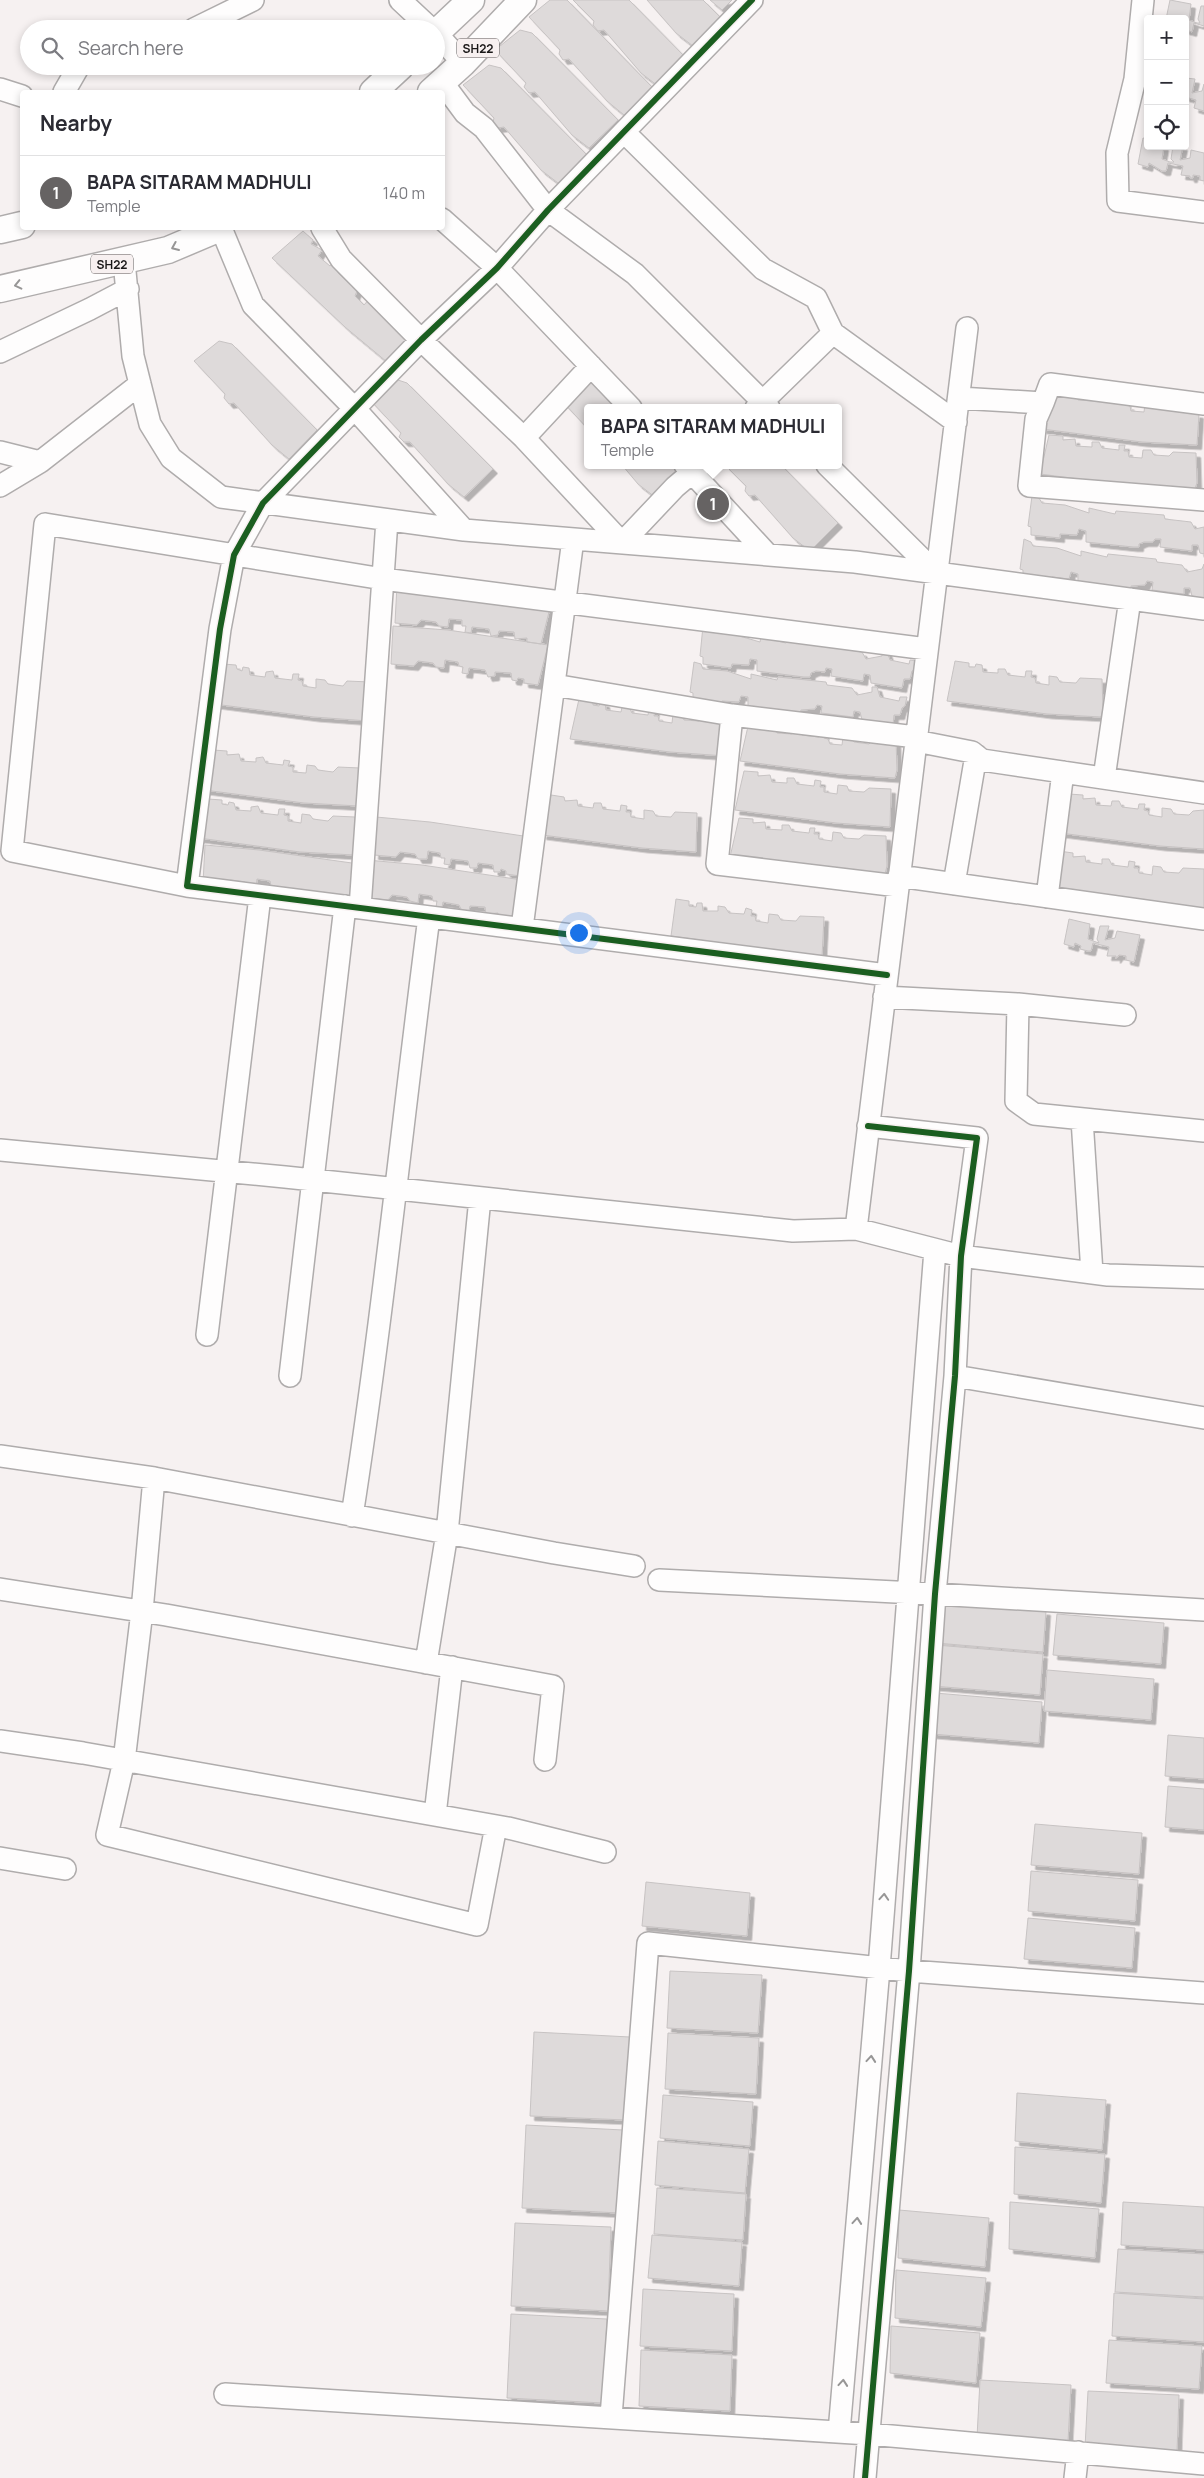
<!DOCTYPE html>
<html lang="en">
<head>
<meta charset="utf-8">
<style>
	:root { --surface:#fff; --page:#f7f7f7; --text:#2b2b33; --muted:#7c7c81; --line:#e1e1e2; --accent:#666363 }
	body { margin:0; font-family:Manrope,sans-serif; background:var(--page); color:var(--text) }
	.controls { position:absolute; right:15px; top:15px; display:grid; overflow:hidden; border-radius:5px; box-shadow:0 2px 8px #0003 }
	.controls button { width:45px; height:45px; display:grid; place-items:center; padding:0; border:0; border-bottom:1px solid var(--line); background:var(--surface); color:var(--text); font:25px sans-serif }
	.you { position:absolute; left:578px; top:932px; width:18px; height:18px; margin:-12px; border:4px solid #fff; border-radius:50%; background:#1a73e8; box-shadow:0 0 0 8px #1a73e833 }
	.badge { display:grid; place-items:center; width:32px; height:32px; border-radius:50%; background:var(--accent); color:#fff; font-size:16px; font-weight:700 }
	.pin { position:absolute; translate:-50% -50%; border:2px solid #fff; box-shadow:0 1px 5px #0006 }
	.popup { position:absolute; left:584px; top:404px; width:258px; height:65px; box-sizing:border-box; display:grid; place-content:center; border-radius:5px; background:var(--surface); filter:drop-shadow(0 1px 4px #0005); font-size:16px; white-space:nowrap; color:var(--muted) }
	.popup b { font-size:19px; color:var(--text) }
	.popup::after { content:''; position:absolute; left:50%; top:100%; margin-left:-10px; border:10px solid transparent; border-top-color:var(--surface) }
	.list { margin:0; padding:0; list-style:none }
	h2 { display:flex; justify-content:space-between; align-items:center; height:65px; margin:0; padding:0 20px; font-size:21px }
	h2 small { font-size:16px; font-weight:400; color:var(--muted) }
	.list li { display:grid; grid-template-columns:32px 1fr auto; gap:15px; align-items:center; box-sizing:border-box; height:75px; padding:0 20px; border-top:1px solid var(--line) }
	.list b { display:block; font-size:19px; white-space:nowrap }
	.list p { margin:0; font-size:16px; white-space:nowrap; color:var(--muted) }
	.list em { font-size:16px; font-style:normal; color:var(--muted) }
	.icon { flex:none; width:28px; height:28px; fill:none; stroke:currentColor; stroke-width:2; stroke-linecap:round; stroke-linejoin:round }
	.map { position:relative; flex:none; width:1204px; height:2478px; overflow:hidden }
	.search { position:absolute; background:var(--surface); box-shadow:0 2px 8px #0003; left:20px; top:20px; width:425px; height:55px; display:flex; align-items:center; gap:12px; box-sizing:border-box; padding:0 18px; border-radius:28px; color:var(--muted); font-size:19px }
	.panel { position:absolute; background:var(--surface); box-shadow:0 2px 8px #0003; left:20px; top:90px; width:425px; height:140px; border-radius:5px }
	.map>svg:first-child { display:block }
	.building { fill:#dedada; stroke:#c7c3c3; filter:url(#shadow) }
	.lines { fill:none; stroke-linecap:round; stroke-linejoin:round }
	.minor-casing { stroke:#afacac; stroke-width:24 }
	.major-casing { stroke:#afacac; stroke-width:29 }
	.minor { stroke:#fefdfd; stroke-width:21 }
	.major { stroke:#fefdfd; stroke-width:26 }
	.cycleway-casing { stroke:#f7f0f0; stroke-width:9 }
	.cycleway { stroke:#1b5e20; stroke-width:6 }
	.oneway { stroke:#979696 }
	.labels { text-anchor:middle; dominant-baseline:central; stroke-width:4; stroke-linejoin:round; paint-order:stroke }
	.shield { fill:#f7f0f0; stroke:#5c5858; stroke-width:1 }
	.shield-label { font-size:12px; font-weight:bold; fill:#191717 }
</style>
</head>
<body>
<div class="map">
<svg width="1204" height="2478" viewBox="0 0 1204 2478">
	<defs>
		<filter id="shadow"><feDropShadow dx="4.5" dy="4.5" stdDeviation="0" flood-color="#0004"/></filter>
	</defs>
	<rect width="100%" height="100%" fill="#f6f1f1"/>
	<path class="building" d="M550,0H567L652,87L624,115L607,101L569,59L563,60L559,54L560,50L529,17Z
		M573,0H629L686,58L658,86L641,73L604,30L598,31L593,25L594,21Z
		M647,0H703L722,19L693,46L676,33Z
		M710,0H732L722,10Z
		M1170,0L1191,4L1189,20L1197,23H1200L1198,19L1201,6H1204V26L1194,23L1192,32L1189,31L1185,30V19H1166Z
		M520,30L532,33L618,120L589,148L572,135L535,92L529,93L524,87L526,83L495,50Z
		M489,65L501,68L587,155L558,183L541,170L504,127L498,128L493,122L494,118L463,85Z
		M1186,78L1195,79L1192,93L1202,91L1204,84V111L1194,108L1196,100L1185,97Z
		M1143,138L1148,139V146H1164L1162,159L1170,162H1174L1171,159L1173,146H1183L1180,160L1190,158L1191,150L1204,153V181L1200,180V176L1193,175V178H1190V176L1181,175L1183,166L1168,163L1166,171H1162L1149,163L1148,167L1138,164Z
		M303,231L313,240L311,244L322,250L318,256L330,266L333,262L339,266L338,273L350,284L354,281L358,285L354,288L357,291L355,296L364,305L370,298L376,304V309L407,339L387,362L345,327L272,258Z
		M219,341L232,344L317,430L289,459L272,445L234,403L229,404L224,398L225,394L194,361Z
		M395,379L407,383L493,469L464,497L448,484L410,442H404L399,437L401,433L370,400Z
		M586,379L598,382L623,408H588V429L561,400Z
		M1051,389L1077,393L1078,400L1094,401V396H1101L1104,402L1120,404L1121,399H1127L1126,405L1130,406L1131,411L1144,412L1145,404H1153L1156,409L1199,414L1197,445L1142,442L1042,429Z
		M1049,435L1063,436V440L1075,439L1076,446L1092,447V442H1099L1102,448L1119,450V445H1125L1124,451H1128L1129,457L1142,458L1143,450H1151L1154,455L1169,456L1173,452L1196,453L1197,483L1194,491L1140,487L1040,474Z
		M622,465H680L684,469L655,497L638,484Z
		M725,465H781L838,523L810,551L793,538L755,495L749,496L745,491L746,486Z
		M1032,496L1039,498L1042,503L1065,505L1089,513V508L1115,514L1116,511L1164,515L1165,519L1191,522L1195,529L1204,527V554L1200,553L1198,545H1192V551L1160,547L1161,539H1155L1153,542H1144L1139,544V547H1133L1086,542V531L1079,529L1077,535L1060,534V538L1031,535V527L1028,526Z
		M1024,539L1031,542L1033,546L1057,548L1081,556V551L1107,557L1108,554L1156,559L1157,562L1182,565L1187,572L1202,569L1204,564V599L1192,596L1190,588H1184V594L1152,590L1153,582L1147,581L1145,585L1131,586V590L1078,585V574L1071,572L1069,579L1052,577L1051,581L1023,578V570L1020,569Z
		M397,585L551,604L541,644L527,642V638L515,639L514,632L499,631L498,635L491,636L489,629L472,627L471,633L465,632L466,626H462V620L449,619L448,627L439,626L436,622L421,620L417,625L395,623Z
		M393,626L448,630L548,645L538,685L524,683V679L518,678L517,681L512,680L511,673L495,672V676L488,677L485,670L469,668L468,674L462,673L463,667L459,666L458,662L445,660L444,668L436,667L433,663L418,661L414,666L391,664Z
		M703,626L711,628L713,632L736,635L760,642L761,637L786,643L788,641L836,645L837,648L862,652L866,659L882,656V651H887L890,660L909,664L910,660L916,661L915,670L912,671L910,679H904L902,688L871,683L870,675L864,674L863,681L831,676L832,669L826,668L825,672L816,671L811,673L810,677H804L757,671V660L750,659L749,665L732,664L731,668L703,664V657L700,656Z
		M955,661L969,663V667H975L976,664L982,665L983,672L998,673V669H1005L1008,675L1025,677L1026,671H1032L1031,677L1035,678L1036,683L1049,685V676L1057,677L1060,682L1076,683L1080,678L1102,679L1103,709L1101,717L1047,714L947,701Z
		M694,662L701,664L703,669L727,671L751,679V674L777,680L778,677L826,682L827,685L852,688L857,695L872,692V687H877L880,697L899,701L900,697H907L905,706L902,708L900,715H894L893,725L862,720L860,712L854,711L853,717L821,713L822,706L817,705L815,709L801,710L800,713L748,708V697L741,696L739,702L722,701L721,704L693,701V693L690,692Z
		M223,664L236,665L237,669L242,671L243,667L249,668L250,675L265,677L266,672L273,671L275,678L292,680L293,674H299L298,680L302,681L303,686L316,688V679L325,680L328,684L343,686L347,681L370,682L368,721L314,717L214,704Z
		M579,699L593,700V705L599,706L600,702L605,703L606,710L621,712L622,707H629L632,713L648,715L649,709L655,710L654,716H658L659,721L672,723L673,714L681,715L684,720L699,721L704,716L726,725L725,756L670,752L570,739Z
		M749,722L775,726L777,733L792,734V729H799L802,735L819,737L820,732H825L824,738L828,739L830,744L842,745L843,737L851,738L854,742L869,744L874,739L896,740L897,770L895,778L840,774L740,761Z
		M213,750L227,751V755L239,754L241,761L256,762V758L263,757L266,763L283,765L284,760L290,761L288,766L293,767V772L306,773L307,765L315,766L318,770L333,772L338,767L360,768L359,806L304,803L204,790Z
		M744,771L758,772V776L770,775L772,782L787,783V778H794L797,784L814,786L815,780L821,781L820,787H824V792L837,794L838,785L847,786L849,791L864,792L869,788L891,789L890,827L836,823L735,810Z
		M1069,794L1083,795V799L1095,798L1096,805L1111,806L1112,801H1119L1122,807L1138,809L1139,804H1145L1144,810L1148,811L1149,815L1162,817V808L1171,809L1174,814L1189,815L1193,811L1204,810V849L1160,846L1060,833Z
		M551,795L564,797L565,801L577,800L578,806L593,808L594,803H601L603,809L620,811L621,805L627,806L626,812H630L631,817L644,819V810L653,811L656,816L671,817L675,812L697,813L696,852L642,848L542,835Z
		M208,799L222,800V804L228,805L229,802L234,803L236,810L251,811V807L258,806L261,813L278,815L279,809H285L284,815L288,816V821L301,823L302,814L310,815L313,819L328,821L333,816L355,817L354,855L300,852L199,838Z
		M376,817L430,822L530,837L520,876L506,874V871L501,869L500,872H494L493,865L478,863L477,868H470L468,861L451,859L450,865L444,864L445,858H441L440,853L428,851L427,859H418L415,854L400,852L396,857L374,855Z
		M739,818L753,819V823L765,822L766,829L782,830V825H789L792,831L809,833L810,828H815L814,834H818L819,839L832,841L833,832L841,833L844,838L859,839L864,835L886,836L887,866L885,874L730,857Z
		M205,845L259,850L359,864L349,904L273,892L275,886H271L270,881L257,879L256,888L248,886L245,882L230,880L225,885L203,883Z
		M1059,851L1073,853V857L1085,856L1086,862L1102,864V859H1109L1112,865L1128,867L1129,861L1135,862L1134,868H1138L1139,873L1152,875L1153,866L1161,867L1164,872L1179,873L1183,868L1204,869V908L1150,904L1050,891Z
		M367,860L422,865L522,880L512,919L498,918V913L486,914L485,907L470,906L469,911H462L459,905L443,902L442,908L436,907L437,901H433L432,896L419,894L418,903L410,901L407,897L392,895L388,900L365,898Z
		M676,899L689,901V906L696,907L697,903H702L703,911H718V906L725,907L729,913L744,914L746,908L752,910L751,916H755L756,921L768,923L769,914L778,915L781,920L796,921L800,916L824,917L822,957L671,936Z
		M1069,919L1090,924L1088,939L1096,942L1099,943L1097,939L1100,926H1109L1105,940L1115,938L1117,931L1140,935L1134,962L1126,960V956L1119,955L1116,959V956H1107L1109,947L1093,943L1091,951H1088L1080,949L1081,946L1075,943L1074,947L1064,944Z
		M939,1601L1046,1611L1043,1652L936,1643Z
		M1057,1614L1164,1623L1161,1664L1053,1655Z
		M936,1645L1043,1654L1040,1695L933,1686Z
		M1047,1670L1154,1679L1151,1720L1044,1711Z
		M935,1693L1042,1702L1039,1743L932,1734Z
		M1168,1735L1204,1738V1779L1165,1776Z
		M1168,1786L1204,1789V1830L1165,1827Z
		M1035,1824L1142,1833L1139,1874L1031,1865Z
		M1031,1871L1138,1880L1135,1921L1028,1911Z
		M646,1882L750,1893L747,1936L642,1926Z
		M1028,1918L1135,1928L1132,1968L1024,1959Z
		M670,1971L762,1975L758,2033L667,2028Z
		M534,2032L630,2037L626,2120L530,2116Z
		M668,2033L759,2038L756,2094L665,2089Z
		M1017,2093L1106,2100L1102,2150L1015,2141Z
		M663,2095L753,2102L750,2146L660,2138Z
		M526,2125L623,2130L619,2213L522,2208Z
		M658,2141L749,2149L745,2193L655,2185Z
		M1015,2147L1105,2154L1101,2203L1014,2194Z
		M657,2188L746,2194L743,2240L654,2234Z
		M1010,2202L1099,2209L1095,2258L1009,2249Z
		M1123,2202L1204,2207V2250L1121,2245Z
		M899,2210L989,2218L985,2267L898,2258Z
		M515,2223L611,2227L608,2311L511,2306Z
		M652,2235L742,2242L739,2286L648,2278Z
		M1118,2249L1204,2254V2297L1115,2292Z
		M896,2270L986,2278L981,2327L895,2318Z
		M643,2289L734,2294L732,2351L640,2346Z
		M1114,2293L1204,2299V2342L1112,2336Z
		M511,2314L607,2319L603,2403L507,2398Z
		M891,2326L980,2333L976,2383L890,2373Z
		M1109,2340L1202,2346L1199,2389L1106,2383Z
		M641,2350L732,2355L730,2411L639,2406Z
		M980,2380L1071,2385L1068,2442L977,2437Z
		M1088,2391L1179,2395L1177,2452L1085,2447Z"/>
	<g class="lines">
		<defs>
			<path id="minor" d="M400,0L431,29
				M752,0L548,210L497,268L421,340L263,503L234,555L220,629L187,886L887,975
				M1143,0L1135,79L1117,153L1118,201L1204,212
				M194,29L253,0
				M436,33L463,63
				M442,82L465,113L484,128L548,210L635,274L769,408
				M0,89L22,96
				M64,92L79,66
				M624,132L763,269L816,298L833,333L956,422
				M442,219L497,268L631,408
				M221,228L253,305L355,409L464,530
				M322,228L341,259L421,340L524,438L622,543L675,487L701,465
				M124,261L133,356L150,424L171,458L221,497L464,530L855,562L1204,609
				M0,352L90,309L128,289
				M959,398L1043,403L1036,419L1029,486L1204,500
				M1043,403L1050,384L1204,404
				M756,408L833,333
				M524,438L591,366
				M0,452L40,462L140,384
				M685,465L768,555
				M827,465L936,573
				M0,486L40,462
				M554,685L732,715L916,737
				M732,715L717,864L898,886
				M916,741L972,752L982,760L1204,793
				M1104,778L1130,599
				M899,876L1204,919
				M954,884L976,755
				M187,886L12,851L45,524L383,579L927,649
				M1047,897L1063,772
				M360,908L387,520
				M522,928L573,539
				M884,997L1018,1004L1125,1015
				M1018,1004L1016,1101L1034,1114L1204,1131
				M1082,1119L1092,1273
				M0,1150L285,1177L793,1231L856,1229L961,1256L1108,1275L1204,1278
				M856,1229L967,328
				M207,1335L260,896
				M290,1376L345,906
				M955,1376L1204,1418
				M0,1456L154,1478
				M352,1516C383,1317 403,1116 429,917
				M659,1580L935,1594L1204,1610
				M0,1589L166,1615L553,1686L545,1760
				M426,1663L447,1533L480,1198
				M0,1741L83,1753L508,1828L605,1852
				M435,1815L452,1667
				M496,1826L477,1925L107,1835L124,1761L142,1611L154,1478L554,1553L634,1566
				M0,1858L65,1869
				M225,2394L869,2434L1204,2464
				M611,2417L648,1943L909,1971L1204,1993
				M839,2432L879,1968L935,1250
				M865,2478L909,1971L935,1594L955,1376L961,1256L977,1138L868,1126
				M1075,2478L1078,2452"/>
			<path id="major" d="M436,33L471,0
				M373,92L401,66
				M431,92L463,63L523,0
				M0,230L22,225
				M0,289L168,250L220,228"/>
		</defs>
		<use href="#minor" class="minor-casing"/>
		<use href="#major" class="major-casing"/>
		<use href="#minor" class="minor"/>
		<use href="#major" class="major"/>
		<defs>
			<path id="cycleway" d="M752,0L548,210L497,268L421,340L263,503L234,555L220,629L187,886L887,975
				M865,2478L909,1971L935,1594L955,1376L961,1256L977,1138L868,1126"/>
		</defs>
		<use href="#cycleway" class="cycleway-casing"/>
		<use href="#cycleway" class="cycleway"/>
	</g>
	<defs><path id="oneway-chevron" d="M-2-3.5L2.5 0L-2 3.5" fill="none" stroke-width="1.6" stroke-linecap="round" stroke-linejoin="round" transform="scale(1.25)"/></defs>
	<g class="oneway">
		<use href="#oneway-chevron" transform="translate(175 247) rotate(157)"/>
		<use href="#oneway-chevron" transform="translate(18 285) rotate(167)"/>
		<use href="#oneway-chevron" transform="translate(884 1897) rotate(-86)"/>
		<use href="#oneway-chevron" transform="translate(871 2059) rotate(-85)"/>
		<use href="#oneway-chevron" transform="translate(857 2221) rotate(-85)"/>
		<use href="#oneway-chevron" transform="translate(843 2383) rotate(-85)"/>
	</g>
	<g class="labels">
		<g class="shield">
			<rect x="457" y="38.5" width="42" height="19" rx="4"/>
			<rect x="91" y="254.5" width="42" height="19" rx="4"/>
		</g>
		<g class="shield-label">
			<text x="478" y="48">SH22</text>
			<text x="112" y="264">SH22</text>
		</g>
	</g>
</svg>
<div class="controls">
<button>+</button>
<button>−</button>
<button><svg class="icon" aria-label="locate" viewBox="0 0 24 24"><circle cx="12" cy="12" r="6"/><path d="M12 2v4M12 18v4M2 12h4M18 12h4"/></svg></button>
</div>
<div class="you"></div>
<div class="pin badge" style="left:713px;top:504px">1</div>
<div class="popup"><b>BAPA SITARAM MADHULI</b>Temple</div>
<div class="search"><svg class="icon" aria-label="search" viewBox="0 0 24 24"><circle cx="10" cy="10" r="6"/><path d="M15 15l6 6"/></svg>Search here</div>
<section class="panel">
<h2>Nearby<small></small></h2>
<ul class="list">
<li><span class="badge">1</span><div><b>BAPA SITARAM MADHULI</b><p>Temple</p></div><em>140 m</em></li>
</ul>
</section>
</div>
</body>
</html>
